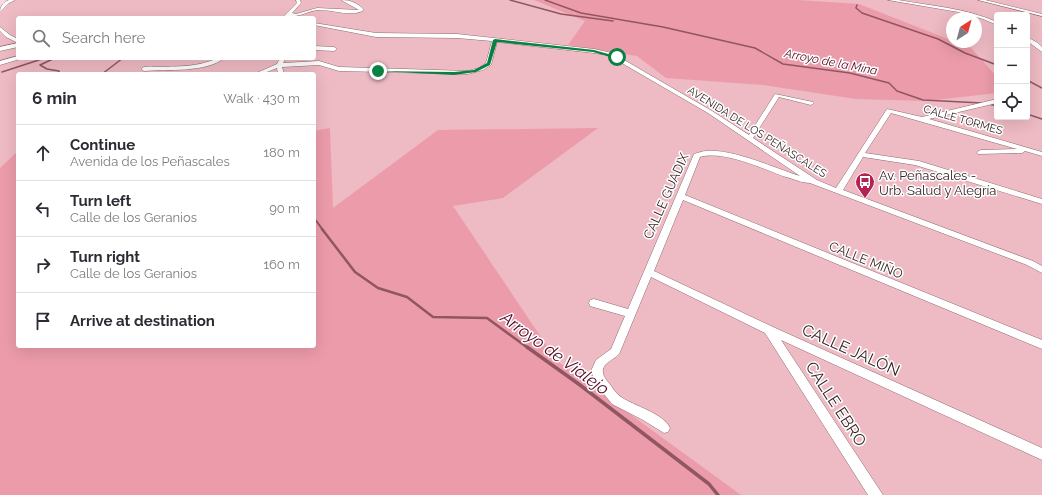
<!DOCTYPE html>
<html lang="en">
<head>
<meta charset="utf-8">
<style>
	:root { --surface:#fff; --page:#f2f2f3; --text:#2b2b33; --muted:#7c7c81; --line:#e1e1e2 }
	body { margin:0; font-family:Raleway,sans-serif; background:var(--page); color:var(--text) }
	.controls { position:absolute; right:12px; top:12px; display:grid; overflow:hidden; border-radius:4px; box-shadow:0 4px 16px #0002 }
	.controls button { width:36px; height:36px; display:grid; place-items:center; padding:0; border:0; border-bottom:1px solid var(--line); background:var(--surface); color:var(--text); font:20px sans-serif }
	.compass { position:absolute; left:946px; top:12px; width:36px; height:36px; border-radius:50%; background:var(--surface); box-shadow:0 4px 16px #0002; rotate:36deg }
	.stop { position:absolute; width:12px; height:12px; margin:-9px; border:3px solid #0b8043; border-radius:50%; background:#fff }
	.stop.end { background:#0b8043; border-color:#fff; box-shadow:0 1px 4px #0008 }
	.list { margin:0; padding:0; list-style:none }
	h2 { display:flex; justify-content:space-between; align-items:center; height:52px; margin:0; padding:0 16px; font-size:17px }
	h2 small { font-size:13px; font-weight:400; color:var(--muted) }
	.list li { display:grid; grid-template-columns:26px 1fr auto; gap:12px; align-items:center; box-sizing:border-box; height:56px; padding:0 16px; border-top:1px solid var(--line) }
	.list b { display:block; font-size:15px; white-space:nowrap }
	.list p { margin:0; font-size:13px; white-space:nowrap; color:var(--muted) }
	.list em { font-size:13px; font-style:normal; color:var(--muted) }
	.icon { flex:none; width:22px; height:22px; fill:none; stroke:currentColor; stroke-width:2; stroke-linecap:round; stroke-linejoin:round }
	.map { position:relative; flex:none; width:1042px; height:495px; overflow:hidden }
	.search { position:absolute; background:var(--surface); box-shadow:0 4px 16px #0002; left:16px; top:16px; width:300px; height:44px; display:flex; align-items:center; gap:10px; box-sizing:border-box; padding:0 14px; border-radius:4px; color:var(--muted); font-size:15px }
	.panel { position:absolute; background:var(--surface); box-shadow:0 4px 16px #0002; left:16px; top:72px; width:300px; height:276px; border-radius:4px }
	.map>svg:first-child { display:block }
	.green { fill:#eebac3; fill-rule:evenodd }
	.forest { fill:#ec9baa }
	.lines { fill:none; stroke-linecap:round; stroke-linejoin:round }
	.stream-far3 { stroke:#905661; stroke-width:1.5 }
	.stream-far2 { stroke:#905661; stroke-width:2 }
	.stream-far1 { stroke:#905661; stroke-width:2.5 }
	.stream { stroke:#905661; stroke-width:3.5 }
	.minor-casing { stroke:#8f6b71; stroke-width:1 }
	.minor { fill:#fff; fill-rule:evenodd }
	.route { fill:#0b8043 }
	.labels { text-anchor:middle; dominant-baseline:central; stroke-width:3; stroke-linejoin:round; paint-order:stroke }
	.far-street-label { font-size:11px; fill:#342527; stroke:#fff }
	.far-water-label { font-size:12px; font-style:italic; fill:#500821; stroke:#fff }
	.poi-label { font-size:13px; fill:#342527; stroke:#fff; text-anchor:start }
	.street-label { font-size:13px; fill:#342527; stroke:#fff }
	.near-street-label { font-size:16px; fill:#342527; stroke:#fff }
	.near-water-label { font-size:17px; font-style:italic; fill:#500821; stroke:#fff }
</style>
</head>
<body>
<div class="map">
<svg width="1042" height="495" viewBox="0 0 1042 495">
	<rect width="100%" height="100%" fill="#fbd9de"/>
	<path class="green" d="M12,0H1042V495H0V13ZM997,15H1027V117H997ZM18,18H314V58H18ZM952,18H976V42H952ZM18,74H314V346H18Z"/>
	<path class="forest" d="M534,0H798L859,4L971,48L997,77V93L926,101L856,99L763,85L666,78L637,56L568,45L585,21Z
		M330,128L333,208L438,130L598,128L503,198L453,206L557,361L741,495H0V168L18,151V346H314V131Z"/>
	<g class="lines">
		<path class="stream-far3" d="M510,0L561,14L613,21
			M545,0L581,13L663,27L755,48L783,64L850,73L889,83L897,91L923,100L982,103
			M857,5L856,8L862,13L938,39L965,53L997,65
			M55,58L40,65L47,69L59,71V74
			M2,72L45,58
			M102,74L123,58
			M1027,80L1042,88
			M989,104L997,106
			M1027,114L1042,119"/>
		<path class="stream-far2" d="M314,218L323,230"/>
		<path class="stream-far1" d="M322,229L355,272L378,288L407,297L433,317L487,318L528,348"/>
		<path class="stream" d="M527,347L580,385L709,484L718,495"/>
		<defs>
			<path id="minor" d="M9,0H15L9,3L0,12C0,7 3,2 9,0Z
				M296,0H300L301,3L292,13L296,14L317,8L359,10L341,0C350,0 358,3 364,10C352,18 332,9 318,10C308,11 300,17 290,16L288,18H284V16L297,3Z
				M888,0H898C932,6 965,8 997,22V25L983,19L958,12Z
				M978,0H985L1042,14V16Z
				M314,23L376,33L457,34L594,49L612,53L712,111L749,135L775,94L813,102L814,103L811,105L779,97L753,138L817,180L836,188L887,109L922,117L997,99V103L929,119L1042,152V156L1025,151L1022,153L978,154L977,152L981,150L1017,149L891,113L865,153L919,161L1042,199V204L915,165L863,157L843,190L1033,261L1042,266V273L1027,265L810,183C802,183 794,179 786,177C763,169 724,150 700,157L685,195L1042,340V349L683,200L654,271L773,327L1042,448V460L781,340L883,495H868L765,333L651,277L620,352C617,359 605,361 603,369C602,374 605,379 609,383C612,387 616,394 621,397C634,406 663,413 670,428L668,432L664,433L643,420L612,404L596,384L591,371L596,360L611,349L625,316L590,306L589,303L590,300L594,299L628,309L694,154C698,153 702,151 707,151C734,149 774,168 800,176L708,113L608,55L594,53L497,42L491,65L483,70L468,74L339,71L319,65L282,67L284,74H278L277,68L262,74H254L277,64L280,58H286L283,63L319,61L339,67L468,71L479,68L486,63L492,41L457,38L376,37L314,25Z
				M0,27L10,35L18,39V43L6,37L0,31Z
				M1027,37L1038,43L1042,47V52L1027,41Z
				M18,43V47L0,51V47Z
				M314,46L334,47L337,49L334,51L314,50Z
				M18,56V58H21L20,59L0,65V61Z
				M217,58H224C207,73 166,69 144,71L141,69L144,67C167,66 196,69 217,58Z"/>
		</defs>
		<use href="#minor" class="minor-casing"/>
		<use href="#minor" class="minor"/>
	</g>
	<path class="route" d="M495,39L594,50L619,57L617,59L593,52L497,42L490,65L476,72L454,75L376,71L454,72L474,70L487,63L493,40Z"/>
	<defs>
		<symbol id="bus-pin" viewBox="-11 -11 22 30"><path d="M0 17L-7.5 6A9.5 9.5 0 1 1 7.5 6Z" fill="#b22252" stroke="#fff"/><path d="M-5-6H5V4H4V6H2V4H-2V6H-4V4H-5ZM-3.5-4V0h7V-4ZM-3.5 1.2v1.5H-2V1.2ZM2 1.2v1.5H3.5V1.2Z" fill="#fff"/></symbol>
	</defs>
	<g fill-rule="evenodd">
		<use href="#bus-pin" x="854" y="171" width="22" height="30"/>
	</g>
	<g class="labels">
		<g class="far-street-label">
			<text transform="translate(963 120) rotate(16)">CALLE TORMES</text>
			<text transform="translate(757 132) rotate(32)">AVENIDA DE LOS PEÑASCALES</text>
		</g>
		<g class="far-water-label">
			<text transform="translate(831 62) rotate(11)">Arroyo de la Mina</text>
		</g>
		<g class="poi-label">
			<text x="879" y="175">Av. Peñascales -<tspan x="879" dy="15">Urb. Salud y Alegría</tspan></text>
		</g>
		<g class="street-label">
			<text transform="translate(666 196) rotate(-66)">CALLE GUADIX</text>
			<text transform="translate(866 260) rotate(22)">CALLE MIÑO</text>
		</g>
		<g class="near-street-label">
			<text transform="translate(851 350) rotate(24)">CALLE JALÓN</text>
			<text transform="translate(836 404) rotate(57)">CALLE EBRO</text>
		</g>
		<g class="near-water-label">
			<text transform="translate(555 353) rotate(36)">Arroyo de Vialejo</text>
		</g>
	</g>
</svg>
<div class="controls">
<button>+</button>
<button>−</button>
<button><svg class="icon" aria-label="locate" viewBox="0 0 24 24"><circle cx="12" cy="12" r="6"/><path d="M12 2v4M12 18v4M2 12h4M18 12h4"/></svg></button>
</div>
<svg class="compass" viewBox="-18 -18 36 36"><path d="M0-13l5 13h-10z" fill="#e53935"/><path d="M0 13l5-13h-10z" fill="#7c7c81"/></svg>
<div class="stop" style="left:617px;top:57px"></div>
<div class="stop end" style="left:378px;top:71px"></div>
<div class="search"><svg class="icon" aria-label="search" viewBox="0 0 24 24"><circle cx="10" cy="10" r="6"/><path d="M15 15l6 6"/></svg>Search here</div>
<section class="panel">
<h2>6 min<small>Walk · 430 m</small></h2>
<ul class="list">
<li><svg class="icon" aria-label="ahead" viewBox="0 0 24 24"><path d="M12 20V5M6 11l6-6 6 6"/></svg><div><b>Continue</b><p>Avenida de los Peñascales</p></div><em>180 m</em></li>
<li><svg class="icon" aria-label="left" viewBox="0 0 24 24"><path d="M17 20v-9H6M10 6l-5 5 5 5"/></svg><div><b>Turn left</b><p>Calle de los Geranios</p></div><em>90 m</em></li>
<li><svg class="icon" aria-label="right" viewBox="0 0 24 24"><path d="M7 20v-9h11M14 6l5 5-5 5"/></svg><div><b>Turn right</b><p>Calle de los Geranios</p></div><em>160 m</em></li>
<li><svg class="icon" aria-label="arrive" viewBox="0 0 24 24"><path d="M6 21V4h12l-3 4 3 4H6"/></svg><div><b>Arrive at destination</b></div></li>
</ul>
</section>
</div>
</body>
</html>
